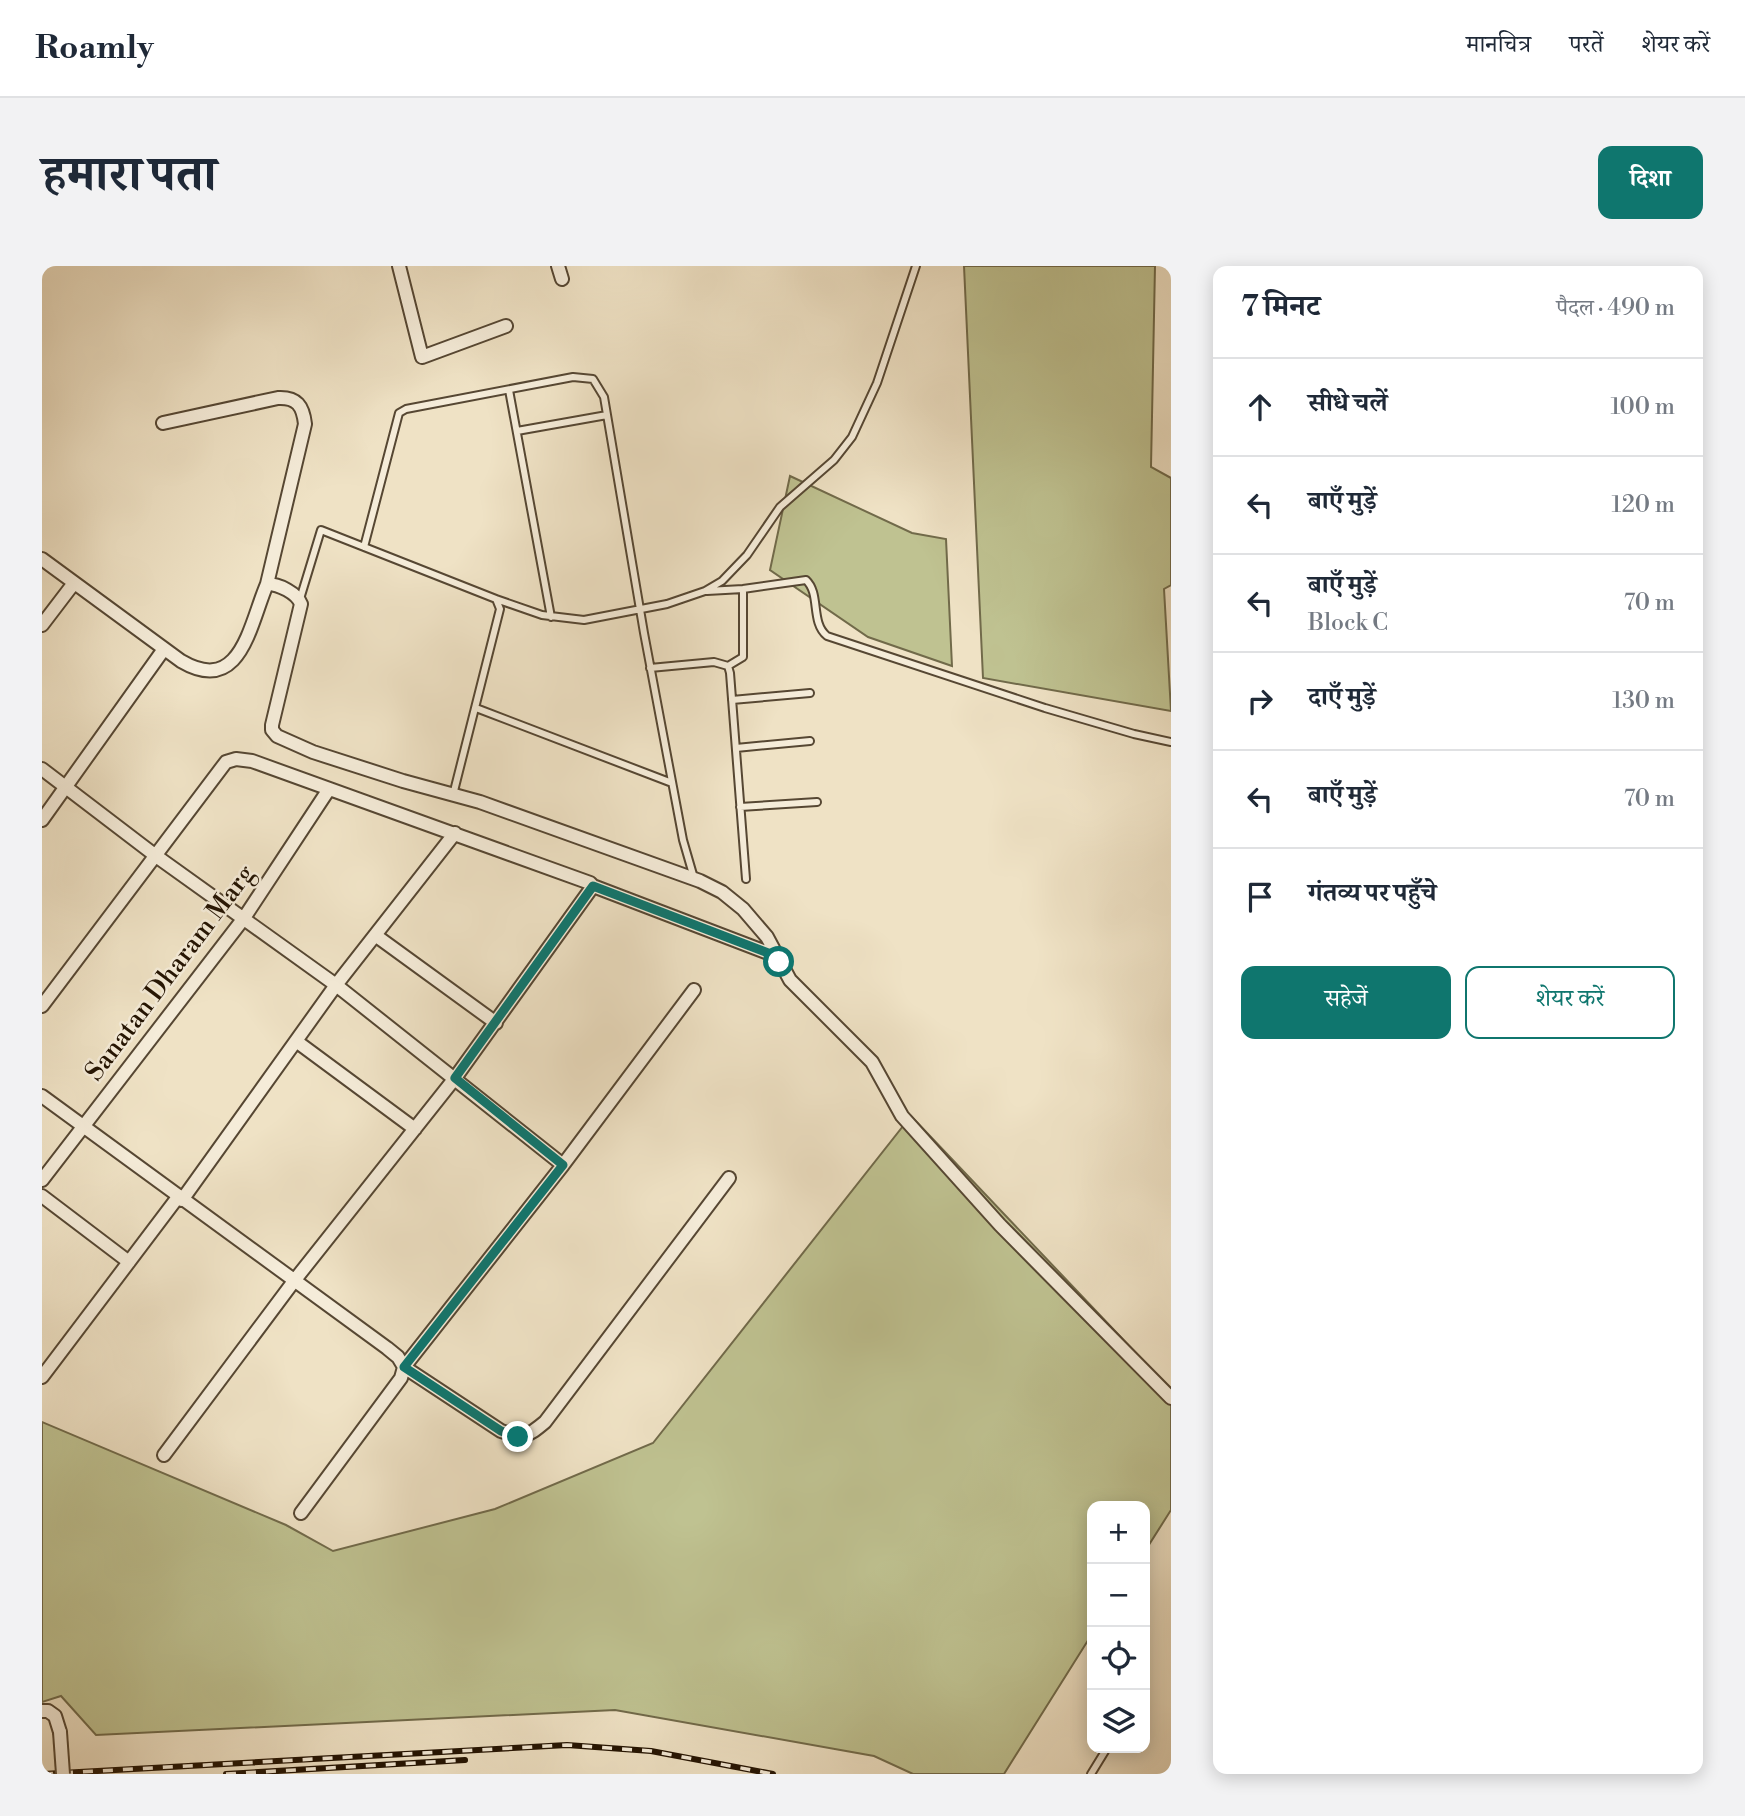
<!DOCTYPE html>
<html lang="hi">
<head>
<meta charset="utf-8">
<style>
	:root { --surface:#fff; --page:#f2f2f3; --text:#1f2937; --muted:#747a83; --line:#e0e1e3; --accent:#0f766e }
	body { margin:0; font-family:"Libre Bodoni","Noto Serif Devanagari",serif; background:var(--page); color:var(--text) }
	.controls { position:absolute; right:21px; bottom:21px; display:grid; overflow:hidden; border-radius:14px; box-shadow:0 4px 18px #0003 }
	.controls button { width:63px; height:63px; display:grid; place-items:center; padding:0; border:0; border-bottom:2px solid var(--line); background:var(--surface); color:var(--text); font:35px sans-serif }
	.stop { position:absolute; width:21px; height:21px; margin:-16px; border:5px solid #0f766e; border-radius:50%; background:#fff }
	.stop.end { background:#0f766e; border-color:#fff; box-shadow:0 2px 7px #0008 }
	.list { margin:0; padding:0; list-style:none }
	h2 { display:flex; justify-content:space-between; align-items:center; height:91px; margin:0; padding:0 28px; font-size:30px }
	h2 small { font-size:23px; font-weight:400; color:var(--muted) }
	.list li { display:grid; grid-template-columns:46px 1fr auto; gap:21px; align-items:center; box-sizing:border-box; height:98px; padding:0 28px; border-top:2px solid var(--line) }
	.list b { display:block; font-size:26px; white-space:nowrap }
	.list p { margin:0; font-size:23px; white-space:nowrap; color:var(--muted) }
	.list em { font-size:23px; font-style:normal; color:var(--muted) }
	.actions { display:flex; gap:14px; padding:21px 28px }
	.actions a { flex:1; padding:16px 0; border:2px solid var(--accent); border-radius:14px; text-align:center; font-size:24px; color:var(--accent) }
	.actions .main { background:var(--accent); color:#fff }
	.icon { flex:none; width:38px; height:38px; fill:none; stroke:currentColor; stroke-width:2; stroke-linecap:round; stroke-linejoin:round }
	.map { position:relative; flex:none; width:1129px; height:1508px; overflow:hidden; border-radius:14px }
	header { display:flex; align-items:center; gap:42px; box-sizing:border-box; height:98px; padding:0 35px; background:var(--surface); border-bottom:2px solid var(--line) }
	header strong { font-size:33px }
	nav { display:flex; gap:38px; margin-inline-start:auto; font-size:24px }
	.intro { display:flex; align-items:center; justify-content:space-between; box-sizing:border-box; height:168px; padding:0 42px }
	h1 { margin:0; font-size:49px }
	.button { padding:18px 32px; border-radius:14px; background:var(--accent); color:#fff; font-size:24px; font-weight:700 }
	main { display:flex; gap:42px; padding:0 42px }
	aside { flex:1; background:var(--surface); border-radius:14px; box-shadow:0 4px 18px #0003 }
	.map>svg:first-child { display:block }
	.green { fill:#bfc291; stroke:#716a4a; stroke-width:2 }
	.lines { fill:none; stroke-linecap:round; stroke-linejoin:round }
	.service-casing { stroke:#564733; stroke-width:10 }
	.minor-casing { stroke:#564733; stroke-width:16 }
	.service { stroke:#f5ecd9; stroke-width:6 }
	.minor { stroke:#f5ecd9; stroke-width:12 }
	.rail-casing { stroke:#231302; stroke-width:6 }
	.rail { stroke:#f5ecd9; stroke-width:3.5; stroke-dasharray:10; stroke-linecap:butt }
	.minor-bridge-casing { stroke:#564733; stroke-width:16; stroke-linecap:butt }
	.minor-bridge { stroke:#f5ecd9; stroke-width:12 }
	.route { stroke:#0f766e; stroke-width:9 }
	.labels { text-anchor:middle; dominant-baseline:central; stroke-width:5; stroke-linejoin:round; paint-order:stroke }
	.street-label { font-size:26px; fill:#231302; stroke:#f5ecd9 }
</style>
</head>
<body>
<header>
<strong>Roamly</strong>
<nav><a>मानचित्र</a><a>परतें</a><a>शेयर करें</a></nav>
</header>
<div class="intro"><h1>हमारा पता</h1><a class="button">दिशा</a></div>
<main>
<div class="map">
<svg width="1129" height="1508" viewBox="0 0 1129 1508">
	<rect width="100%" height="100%" fill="#efe2c5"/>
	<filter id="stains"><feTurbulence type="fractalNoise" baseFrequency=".00286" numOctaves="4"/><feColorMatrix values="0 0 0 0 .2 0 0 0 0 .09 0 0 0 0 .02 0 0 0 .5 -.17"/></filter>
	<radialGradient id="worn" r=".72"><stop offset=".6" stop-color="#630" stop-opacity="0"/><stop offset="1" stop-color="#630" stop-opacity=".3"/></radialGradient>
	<path class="green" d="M922,0H1113L1109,201L1129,212V319L1122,323L1129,445L941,412Z
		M748,210L870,267L904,273L910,400L826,371L728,304Z
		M869,850L1129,1124V1244L1103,1285V1240H1050V1368L962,1508H871L832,1490L573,1444L54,1469L19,1430L0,1436V1156L244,1259L291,1285L453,1243L611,1177Z"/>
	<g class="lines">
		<defs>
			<path id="service" d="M467,124L509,351
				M475,165L565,149
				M322,281L357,147L364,143L531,111L551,113L562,131L602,367L641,574L652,612
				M665,325L701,323L764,314C779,328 768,356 785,370L1003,442L1092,468L1129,476
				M258,333L279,264L454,333L458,343L411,529
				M454,333L500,349L542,354L625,338L663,325L680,315L705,289L738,241L792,194L810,171L835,117L874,0
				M686,400L701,391V323
				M608,402L672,396L686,400L688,407L704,613
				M690,434L768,427
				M434,442L630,517
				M694,482L768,475
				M698,541L775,536
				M1049,1508L1065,1482"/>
			<path id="minor" d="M357,0L380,91L464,60
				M516,0L520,13
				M121,157L236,132C255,131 261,140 263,158L225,318
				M0,293L139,395C197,429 207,363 223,323L225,318C237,318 255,327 259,338L230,459V464L235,470L271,486L361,515L438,536L658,615L680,626L701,643L725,671L748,714L830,796L860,850L958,959L1129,1132
				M0,359L32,317
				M0,503L114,590L294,719L521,899
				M0,554L122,383
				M333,669L454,757
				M652,724L521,899L362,1101L459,1165C482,1173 485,1171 503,1156L687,912
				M0,740L184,496L194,493L210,495L548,617L551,620L734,690
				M254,775L373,863
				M0,830L345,1082L356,1091L362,1101L359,1112L259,1247
				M0,914L202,652L287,523
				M0,930L87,996
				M140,934L294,719L413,567
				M0,1111L136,931
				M122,1189L252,1015L413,812L551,620
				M0,1445H6L13,1450L18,1466"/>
		</defs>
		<use href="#service" class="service-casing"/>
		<use href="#minor" class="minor-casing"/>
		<use href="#service" class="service"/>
		<use href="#minor" class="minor"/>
		<defs>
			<path id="rail" d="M1,1508L525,1479L609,1485L731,1508
				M184,1508L423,1494"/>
		</defs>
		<use href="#rail" class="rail-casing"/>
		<use href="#rail" class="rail"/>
		<defs>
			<path id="minor-bridge" d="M18,1466L21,1508"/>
		</defs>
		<use href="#minor-bridge" class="minor-bridge-casing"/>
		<use href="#minor-bridge" class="minor-bridge"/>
	</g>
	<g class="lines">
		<path class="route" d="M476,1171L459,1165L362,1101L521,899L413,812L551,620L734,690L737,696"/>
	</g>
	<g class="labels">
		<g class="street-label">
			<text transform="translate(128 707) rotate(-53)">Sanatan Dharam Marg</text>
		</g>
	</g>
	<rect width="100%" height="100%" filter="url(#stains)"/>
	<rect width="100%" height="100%" fill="url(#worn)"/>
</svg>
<div class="controls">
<button>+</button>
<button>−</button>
<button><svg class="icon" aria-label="locate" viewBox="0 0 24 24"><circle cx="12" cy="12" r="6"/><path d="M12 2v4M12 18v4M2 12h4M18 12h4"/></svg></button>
<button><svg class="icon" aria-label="layers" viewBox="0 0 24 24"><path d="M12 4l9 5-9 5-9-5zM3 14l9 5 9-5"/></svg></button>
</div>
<div class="stop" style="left:737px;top:696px"></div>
<div class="stop end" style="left:476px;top:1171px"></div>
</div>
<aside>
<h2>7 मिनट<small>पैदल · 490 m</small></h2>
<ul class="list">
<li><svg class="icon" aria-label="ahead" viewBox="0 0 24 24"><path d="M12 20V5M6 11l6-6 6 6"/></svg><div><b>सीधे चलें</b></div><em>100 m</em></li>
<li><svg class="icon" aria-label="left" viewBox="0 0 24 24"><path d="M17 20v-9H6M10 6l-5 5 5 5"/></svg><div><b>बाएँ मुड़ें</b></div><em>120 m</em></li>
<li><svg class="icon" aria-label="left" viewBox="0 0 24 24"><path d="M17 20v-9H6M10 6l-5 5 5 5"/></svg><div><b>बाएँ मुड़ें</b><p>Block C</p></div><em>70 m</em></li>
<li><svg class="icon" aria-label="right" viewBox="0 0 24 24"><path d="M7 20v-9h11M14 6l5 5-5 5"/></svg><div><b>दाएँ मुड़ें</b></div><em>130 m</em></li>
<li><svg class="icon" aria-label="left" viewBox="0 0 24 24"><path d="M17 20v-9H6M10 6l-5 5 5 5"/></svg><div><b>बाएँ मुड़ें</b></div><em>70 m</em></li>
<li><svg class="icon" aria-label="arrive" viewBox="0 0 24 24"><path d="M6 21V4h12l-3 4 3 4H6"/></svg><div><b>गंतव्य पर पहुँचे</b></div></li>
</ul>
<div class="actions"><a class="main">सहेजें</a><a>शेयर करें</a></div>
</aside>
</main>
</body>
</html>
